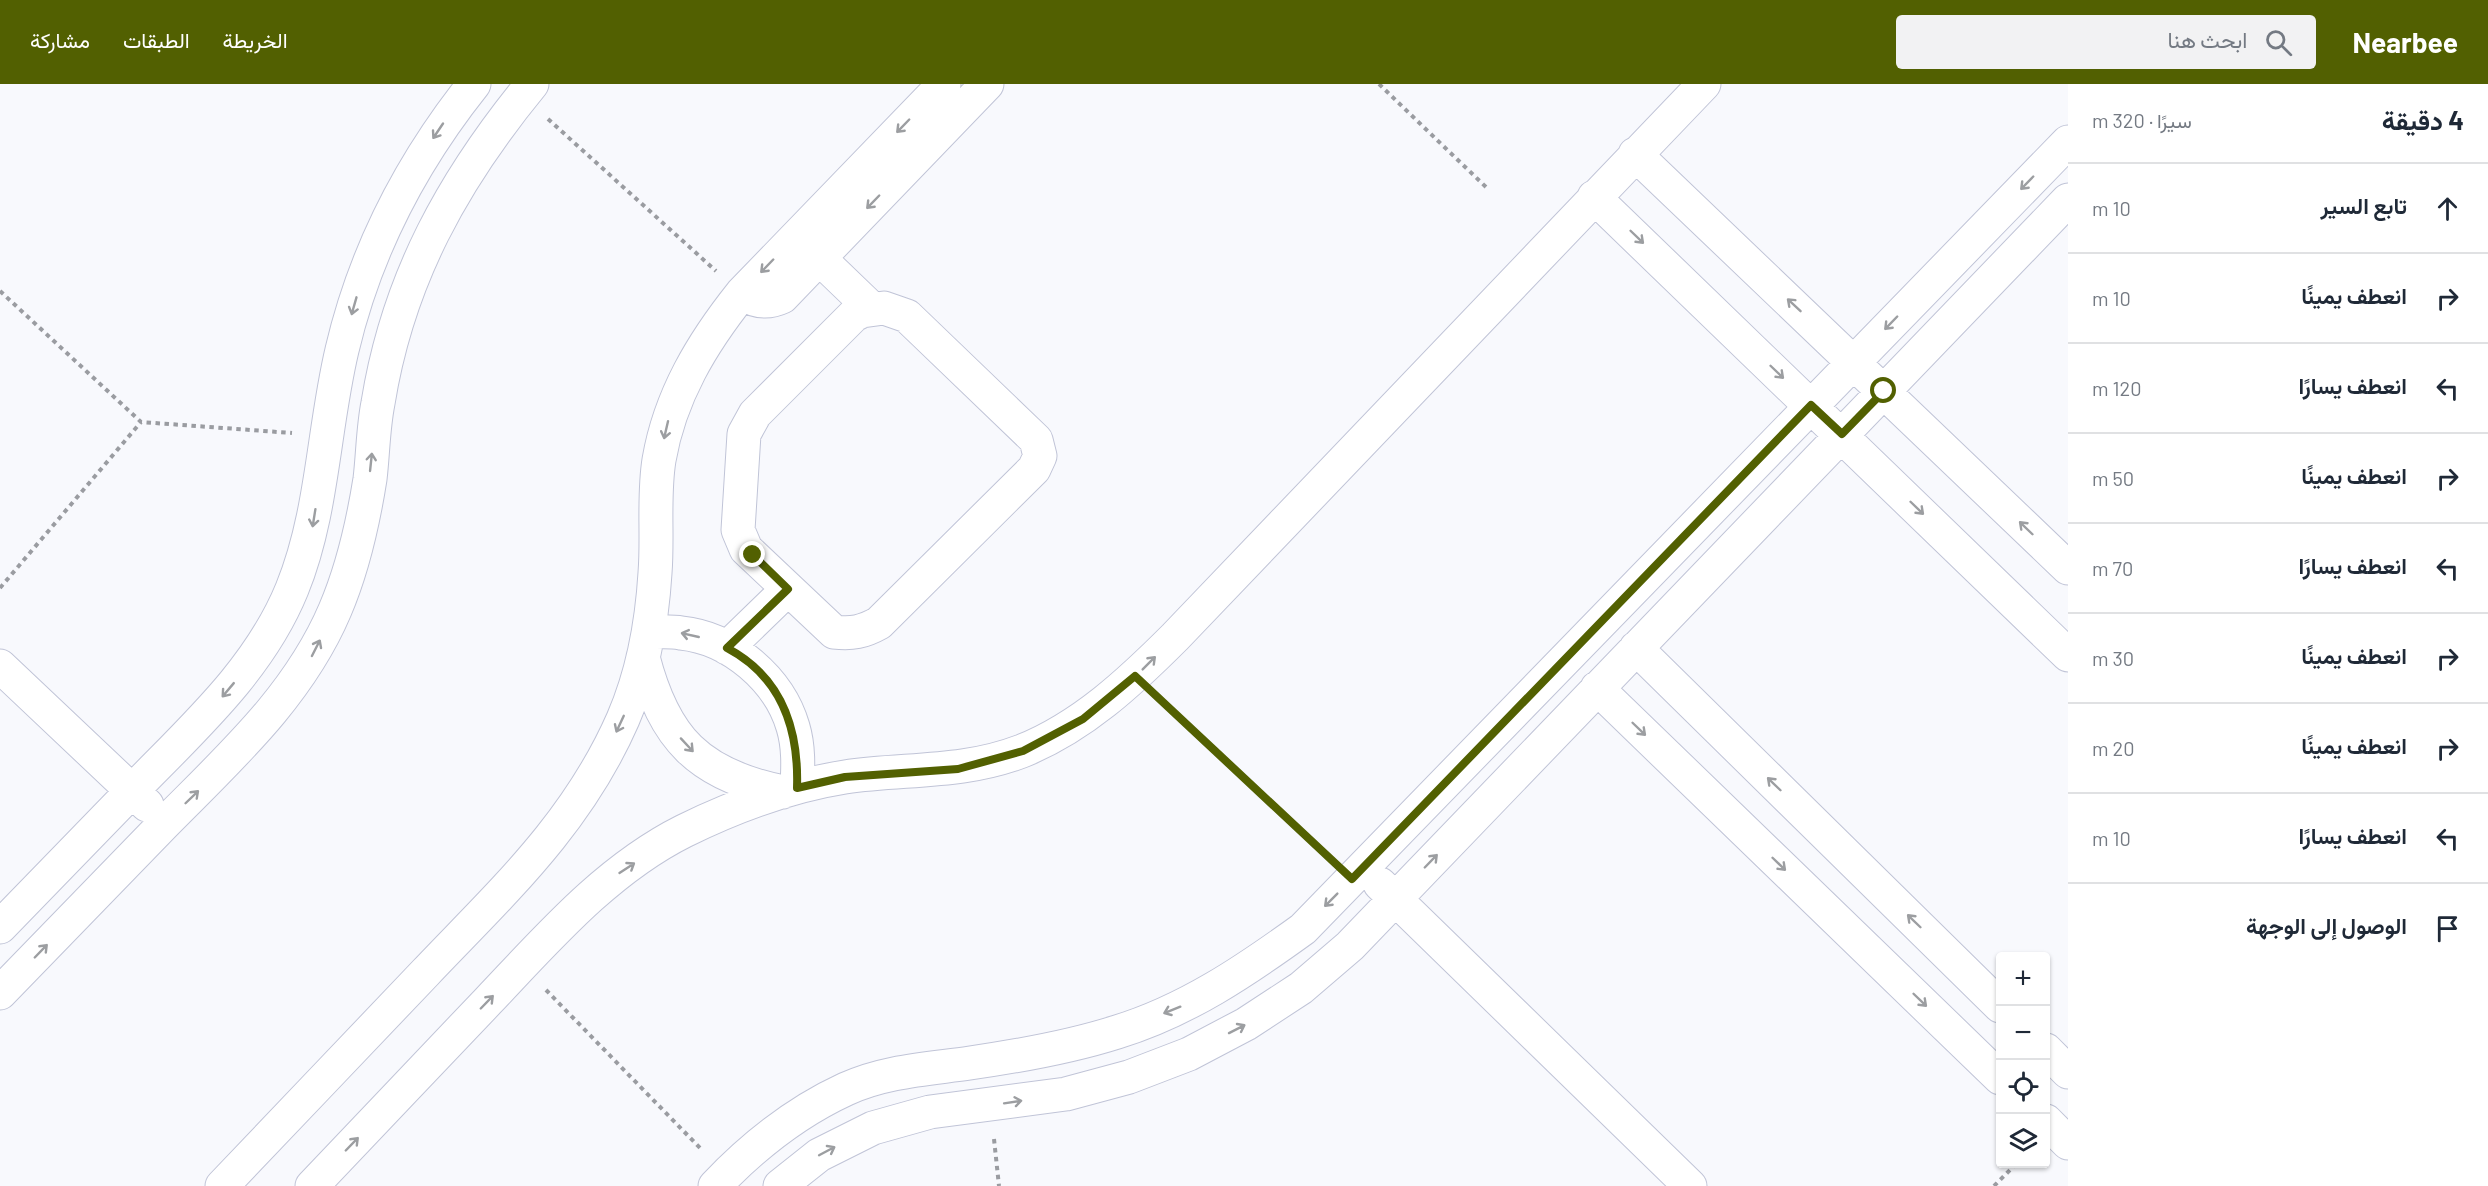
<!DOCTYPE html>
<html lang="ar">
<head>
<meta charset="utf-8">
<style>
	:root { --surface:#fff; --page:#f2f2f3; --text:#1f2937; --muted:#747a83; --line:#e0e1e3; --accent:#526001 }
	body { margin:0; font-family:Barlow,Vazirmatn,sans-serif; background:var(--page); color:var(--text); direction:rtl }
	.controls { position:absolute; right:18px; bottom:18px; display:grid; overflow:hidden; border-radius:6px; box-shadow:0 2px 4px #0004 }
	.controls button { width:54px; height:54px; display:grid; place-items:center; padding:0; border:0; border-bottom:2px solid var(--line); background:var(--surface); color:var(--text); font:30px sans-serif }
	.stop { position:absolute; width:18px; height:18px; margin:-14px; border:4px solid #526001; border-radius:50%; background:#fff }
	.stop.end { background:#526001; border-color:#fff; box-shadow:0 2px 6px #0008 }
	.list { margin:0; padding:0; list-style:none }
	h2 { display:flex; justify-content:space-between; align-items:center; height:78px; margin:0; padding:0 24px; font-size:26px }
	h2 small { font-size:20px; font-weight:400; color:var(--muted) }
	.list li { display:grid; grid-template-columns:39px 1fr auto; gap:18px; align-items:center; box-sizing:border-box; height:90px; padding:0 24px; border-top:2px solid var(--line) }
	.list b { display:block; font-size:22px; white-space:nowrap }
	.list em { font-size:20px; font-style:normal; color:var(--muted) }
	.icon { flex:none; width:33px; height:33px; fill:none; stroke:currentColor; stroke-width:2; stroke-linecap:round; stroke-linejoin:round }
	.map { position:relative; flex:none; width:2068px; height:1102px; overflow:hidden; direction:ltr }
	header { display:flex; align-items:center; gap:36px; box-sizing:border-box; height:84px; padding:0 30px; background:var(--accent); color:#fff }
	header strong { font-size:28px }
	nav { display:flex; gap:33px; margin-inline-start:auto; font-size:21px }
	.search { width:420px; height:54px; background:var(--page); display:flex; align-items:center; gap:15px; box-sizing:border-box; padding:0 21px; border-radius:6px; color:var(--muted); font-size:22px }
	main { display:flex }
	aside { flex:1; background:var(--surface) }
	.map>svg:first-child { display:block }
	.lines { fill:none; stroke-linecap:round; stroke-linejoin:round }
	.minor-casing { stroke:#c0c4d7; stroke-width:35 }
	.path { stroke:#9a9ca1; stroke-width:4; stroke-dasharray:4.5 4.5; stroke-linecap:butt }
	.minor { stroke:#fff; stroke-width:33 }
	.oneway { stroke:#9c9ea1 }
	.route { stroke:#526001; stroke-width:8 }
</style>
</head>
<body>
<header>
<strong>Nearbee</strong>
<div class="search"><svg class="icon" aria-label="search" viewBox="0 0 24 24"><circle cx="10" cy="10" r="6"/><path d="M15 15l6 6"/></svg>ابحث هنا</div>
<nav><a>الخريطة</a><a>الطبقات</a><a>مشاركة</a></nav>
</header>
<main>
<aside>
<h2>4 دقيقة<small>سيرًا · 320 m</small></h2>
<ul class="list">
<li><svg class="icon" aria-label="ahead" viewBox="0 0 24 24"><path d="M12 20V5M6 11l6-6 6 6"/></svg><div><b>تابع السير</b></div><em>10 m</em></li>
<li><svg class="icon" aria-label="right" viewBox="0 0 24 24"><path d="M7 20v-9h11M14 6l5 5-5 5"/></svg><div><b>انعطف يمينًا</b></div><em>10 m</em></li>
<li><svg class="icon" aria-label="left" viewBox="0 0 24 24"><path d="M17 20v-9H6M10 6l-5 5 5 5"/></svg><div><b>انعطف يسارًا</b></div><em>120 m</em></li>
<li><svg class="icon" aria-label="right" viewBox="0 0 24 24"><path d="M7 20v-9h11M14 6l5 5-5 5"/></svg><div><b>انعطف يمينًا</b></div><em>50 m</em></li>
<li><svg class="icon" aria-label="left" viewBox="0 0 24 24"><path d="M17 20v-9H6M10 6l-5 5 5 5"/></svg><div><b>انعطف يسارًا</b></div><em>70 m</em></li>
<li><svg class="icon" aria-label="right" viewBox="0 0 24 24"><path d="M7 20v-9h11M14 6l5 5-5 5"/></svg><div><b>انعطف يمينًا</b></div><em>30 m</em></li>
<li><svg class="icon" aria-label="right" viewBox="0 0 24 24"><path d="M7 20v-9h11M14 6l5 5-5 5"/></svg><div><b>انعطف يمينًا</b></div><em>20 m</em></li>
<li><svg class="icon" aria-label="left" viewBox="0 0 24 24"><path d="M17 20v-9H6M10 6l-5 5 5 5"/></svg><div><b>انعطف يسارًا</b></div><em>10 m</em></li>
<li><svg class="icon" aria-label="arrive" viewBox="0 0 24 24"><path d="M6 21V4h12l-3 4 3 4H6"/></svg><div><b>الوصول إلى الوجهة</b></div></li>
</ul>
</aside>
<div class="map">
<svg width="2068" height="1102" viewBox="0 0 2068 1102">
	<rect width="100%" height="100%" fill="#f8f9fd"/>
	<g class="lines">
		<defs>
			<path id="minor" d="M1635,70L2068,484
				M1594,113L2068,571
				M819,174L872,225
				M742,209C755,218 767,220 782,213L987,0
				M884,224L907,232L1036,356L1040,372L1034,385L879,539C863,548 852,550 834,548L746,465L738,446L744,350L755,330L854,231L862,227Z
				M649,548C659,548 671,547 681,549C731,554 779,595 793,643C799,663 798,683 797,703
				M727,564L788,505
				M1636,564L2000,922
				M643,573C664,655 699,691 783,708
				M0,582L147,721
				M1597,604L2000,994
				M1380,800L1690,1102
				M0,843C44,798 88,752 132,707C192,645 259,586 292,505C323,429 323,346 342,266C365,168 411,79 474,0
				M0,909C54,853 109,797 163,741C228,675 298,613 335,526C353,484 363,439 370,395C373,370 373,344 378,319C398,195 453,96 532,0
				M2046,966L2068,988
				M2046,1037L2068,1059
				M222,1102C290,1031 358,959 426,888C503,807 577,740 623,635C643,589 652,538 655,489C658,451 653,413 659,376C670,312 702,259 742,209L944,0
				M312,1102C371,1040 429,979 488,917C547,855 606,786 684,747C735,722 788,702 845,693C906,684 962,690 1022,667C1082,643 1130,598 1175,553L1704,0
				M715,1102C753,1062 796,1028 846,1005C885,987 928,985 970,979C1019,972 1070,963 1117,948C1186,927 1245,887 1303,845L2068,58
				M780,1102L819,1071L873,1044L930,1028L1066,1010L1129,993L1189,970L1246,940L1301,904L1350,862L2068,116"/>
		</defs>
		<use href="#minor" class="minor-casing"/>
		<path class="path" d="M1379,0L1489,106
			M548,35L716,187
			M0,207L141,338L292,349
			M0,504L141,338
			M1160,615L1327,772
			M546,906L702,1066
			M994,1055L999,1102
			M1994,1102L2016,1080"/>
		<use href="#minor" class="minor"/>
	</g>
	<defs><path id="oneway-shaft" d="M-6 0H5M1.5-3L5.5 0L1.5 3" fill="none" stroke-width="1.6" stroke-linecap="round" stroke-linejoin="round" transform="scale(1.5)"/></defs>
	<g class="oneway">
		<use href="#oneway-shaft" transform="translate(903 42) rotate(134)"/>
		<use href="#oneway-shaft" transform="translate(438 47) rotate(124)"/>
		<use href="#oneway-shaft" transform="translate(2027 99) rotate(134)"/>
		<use href="#oneway-shaft" transform="translate(873 118) rotate(134)"/>
		<use href="#oneway-shaft" transform="translate(1637 153) rotate(44)"/>
		<use href="#oneway-shaft" transform="translate(767 182) rotate(134)"/>
		<use href="#oneway-shaft" transform="translate(1794 221) rotate(-137)"/>
		<use href="#oneway-shaft" transform="translate(354 222) rotate(106)"/>
		<use href="#oneway-shaft" transform="translate(1891 239) rotate(134)"/>
		<use href="#oneway-shaft" transform="translate(1777 288) rotate(44)"/>
		<use href="#oneway-shaft" transform="translate(666 346) rotate(103)"/>
		<use href="#oneway-shaft" transform="translate(371 378) rotate(-84)"/>
		<use href="#oneway-shaft" transform="translate(1917 424) rotate(44)"/>
		<use href="#oneway-shaft" transform="translate(314 434) rotate(99)"/>
		<use href="#oneway-shaft" transform="translate(2026 444) rotate(-136)"/>
		<use href="#oneway-shaft" transform="translate(690 551) rotate(-167)"/>
		<use href="#oneway-shaft" transform="translate(316 564) rotate(-63)"/>
		<use href="#oneway-shaft" transform="translate(1149 579) rotate(-45)"/>
		<use href="#oneway-shaft" transform="translate(228 606) rotate(130)"/>
		<use href="#oneway-shaft" transform="translate(620 640) rotate(115)"/>
		<use href="#oneway-shaft" transform="translate(1639 645) rotate(44)"/>
		<use href="#oneway-shaft" transform="translate(687 661) rotate(47)"/>
		<use href="#oneway-shaft" transform="translate(1774 700) rotate(-136)"/>
		<use href="#oneway-shaft" transform="translate(192 713) rotate(-44)"/>
		<use href="#oneway-shaft" transform="translate(1431 777) rotate(-46)"/>
		<use href="#oneway-shaft" transform="translate(1779 780) rotate(44)"/>
		<use href="#oneway-shaft" transform="translate(627 784) rotate(-33)"/>
		<use href="#oneway-shaft" transform="translate(1331 816) rotate(135)"/>
		<use href="#oneway-shaft" transform="translate(1914 837) rotate(-136)"/>
		<use href="#oneway-shaft" transform="translate(41 867) rotate(-46)"/>
		<use href="#oneway-shaft" transform="translate(1920 916) rotate(44)"/>
		<use href="#oneway-shaft" transform="translate(487 918) rotate(-46)"/>
		<use href="#oneway-shaft" transform="translate(1172 926) rotate(158)"/>
		<use href="#oneway-shaft" transform="translate(1237 945) rotate(-27)"/>
		<use href="#oneway-shaft" transform="translate(1013 1018) rotate(-9)"/>
		<use href="#oneway-shaft" transform="translate(352 1060) rotate(-46)"/>
		<use href="#oneway-shaft" transform="translate(827 1067) rotate(-28)"/>
	</g>
	<g class="lines">
		<path class="route" d="M753,471L788,505L727,564C782,593 799,645 797,704L845,693L958,685L1023,667L1083,635L1135,592L1352,795L1811,321L1842,350L1884,307"/>
	</g>
</svg>
<div class="controls">
<button>+</button>
<button>−</button>
<button><svg class="icon" aria-label="locate" viewBox="0 0 24 24"><circle cx="12" cy="12" r="6"/><path d="M12 2v4M12 18v4M2 12h4M18 12h4"/></svg></button>
<button><svg class="icon" aria-label="layers" viewBox="0 0 24 24"><path d="M12 4l9 5-9 5-9-5zM3 14l9 5 9-5"/></svg></button>
</div>
<div class="stop" style="left:1884px;top:307px"></div>
<div class="stop end" style="left:753px;top:471px"></div>
</div>
</main>
</body>
</html>
